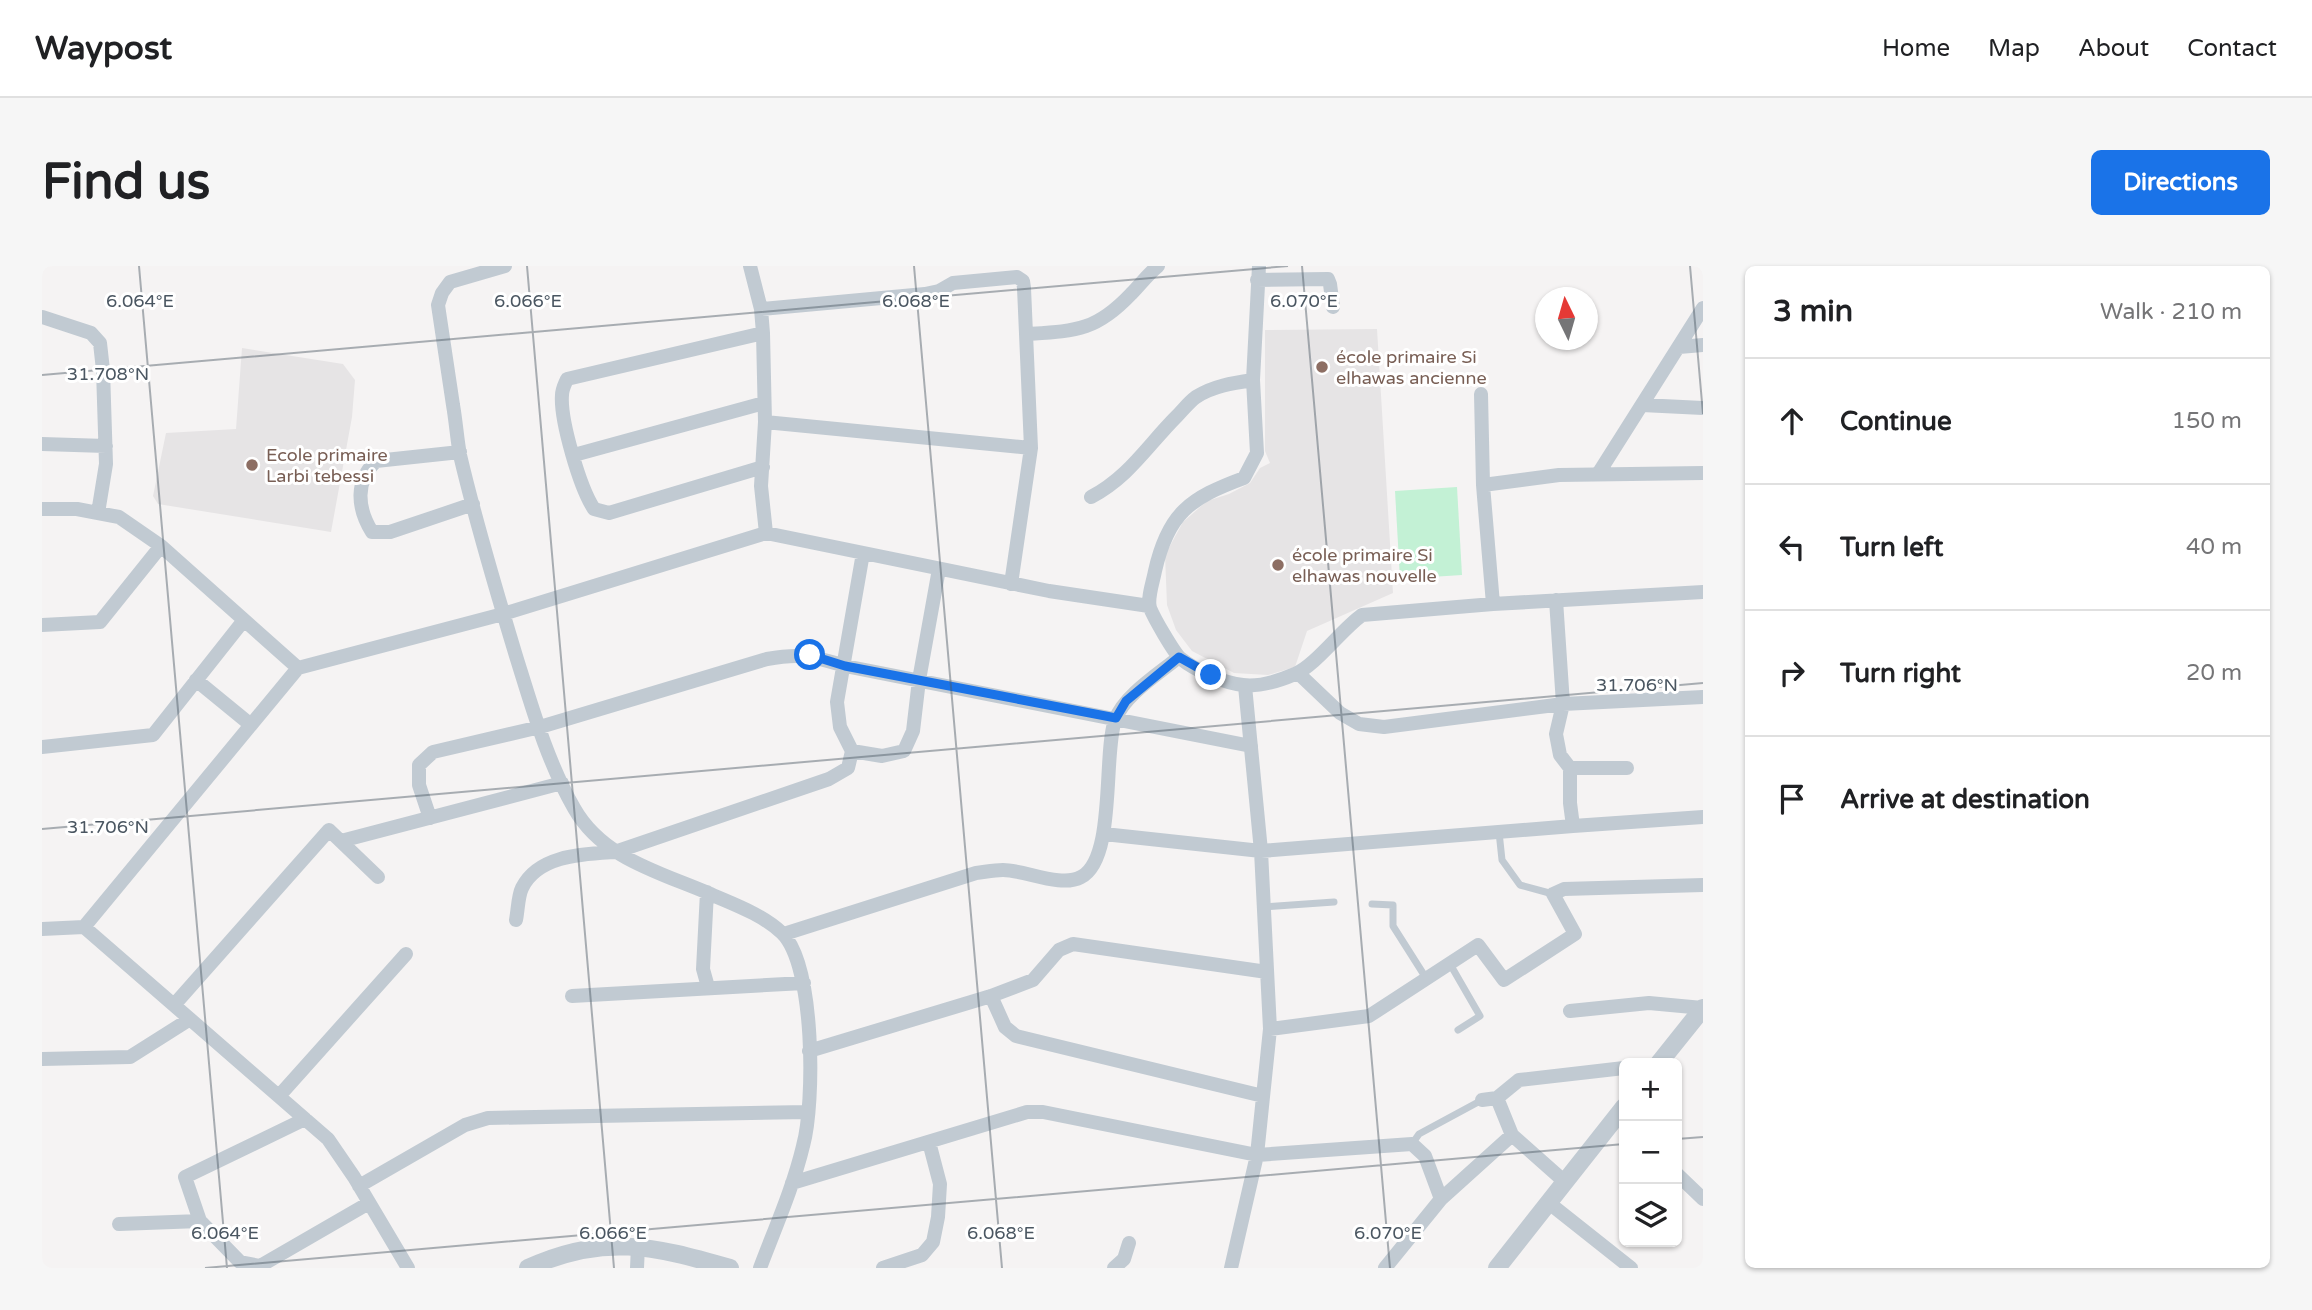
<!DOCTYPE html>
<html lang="en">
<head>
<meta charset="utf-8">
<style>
	:root { --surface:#fff; --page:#f6f6f6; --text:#202124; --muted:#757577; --line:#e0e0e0; --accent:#1a73e8 }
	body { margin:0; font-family:"Varela Round",sans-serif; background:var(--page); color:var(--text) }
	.controls { position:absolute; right:21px; bottom:21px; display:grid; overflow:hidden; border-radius:10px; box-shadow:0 2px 5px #0004 }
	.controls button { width:63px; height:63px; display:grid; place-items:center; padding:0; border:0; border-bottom:2px solid var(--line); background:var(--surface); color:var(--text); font:35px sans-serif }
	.compass { position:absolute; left:1493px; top:21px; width:63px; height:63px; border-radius:50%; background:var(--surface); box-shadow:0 2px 5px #0004; rotate:355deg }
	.stop { position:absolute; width:21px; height:21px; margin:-16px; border:5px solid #1a73e8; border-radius:50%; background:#fff }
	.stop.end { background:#1a73e8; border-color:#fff; box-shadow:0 2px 7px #0008 }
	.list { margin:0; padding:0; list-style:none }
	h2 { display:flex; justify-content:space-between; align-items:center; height:91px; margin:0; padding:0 28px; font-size:30px }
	h2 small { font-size:23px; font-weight:400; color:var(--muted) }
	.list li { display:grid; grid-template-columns:46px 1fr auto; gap:21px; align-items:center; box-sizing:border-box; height:126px; padding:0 28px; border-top:2px solid var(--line) }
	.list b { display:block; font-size:26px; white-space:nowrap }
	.list em { font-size:23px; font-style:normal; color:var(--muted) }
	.icon { flex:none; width:38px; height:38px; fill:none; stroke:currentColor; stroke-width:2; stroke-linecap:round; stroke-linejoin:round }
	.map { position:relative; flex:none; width:1661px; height:1002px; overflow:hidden; border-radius:10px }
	header { display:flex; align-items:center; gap:42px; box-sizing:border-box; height:98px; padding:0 35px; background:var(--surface); border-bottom:2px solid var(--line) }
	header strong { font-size:33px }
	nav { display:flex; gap:38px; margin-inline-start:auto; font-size:24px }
	.intro { display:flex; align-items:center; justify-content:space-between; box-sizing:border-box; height:168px; padding:0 42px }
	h1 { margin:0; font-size:49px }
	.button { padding:18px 32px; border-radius:10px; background:var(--accent); color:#fff; font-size:24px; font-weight:700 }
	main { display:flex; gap:42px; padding:0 42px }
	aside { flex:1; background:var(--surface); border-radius:10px; box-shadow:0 2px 5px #0004 }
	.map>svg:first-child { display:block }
	.education { fill:#e6e4e5 }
	.green { fill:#c3f1d5 }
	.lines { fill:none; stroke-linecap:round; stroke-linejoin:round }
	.service { stroke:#c1cad2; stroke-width:7 }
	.minor { stroke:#c1cad2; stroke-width:14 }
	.tertiary { stroke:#c1cad2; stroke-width:18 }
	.route { stroke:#1a73e8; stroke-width:9 }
	.ticks { fill:none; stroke:#4a5661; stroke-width:2; stroke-opacity:0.45 }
	.education-dot { fill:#8d6e63; stroke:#fff; stroke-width:2.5 }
	.labels { text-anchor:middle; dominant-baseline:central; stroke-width:6; stroke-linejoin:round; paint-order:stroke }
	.education-label { font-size:18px; fill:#785e54; stroke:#fff; text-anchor:start }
	.ticks-label { font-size:18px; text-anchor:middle; fill:#4a5661; stroke:#fff; stroke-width:6; stroke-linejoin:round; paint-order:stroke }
</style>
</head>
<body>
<header>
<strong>Waypost</strong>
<nav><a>Home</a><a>Map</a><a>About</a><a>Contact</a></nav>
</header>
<div class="intro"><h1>Find us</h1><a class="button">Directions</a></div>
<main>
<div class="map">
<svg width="1661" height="1002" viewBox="0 0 1661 1002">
	<rect width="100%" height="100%" fill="#f5f3f3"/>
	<path class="education" d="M1335,63L1351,327L1265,365L1253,401L1226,409L1192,407L1150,385L1134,364L1125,339L1123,289L1141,256L1165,235L1187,228L1208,217L1218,202L1228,197L1223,185V64Z
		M200,82L301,98L313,114L310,151L289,266L116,238L111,230L124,167L194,163Z"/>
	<path class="green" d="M1415,221L1420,309L1358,313L1353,225Z"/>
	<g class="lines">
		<path class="service" d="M1457,566L1460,594L1478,619L1511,628
			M1330,638L1351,639V660L1384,712
			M1222,641L1292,636
			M1408,698L1438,750L1416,764
			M1370,878L1377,868L1440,834"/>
		<path class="minor" d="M463,0L408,16L400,27L396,39C401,73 406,106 411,139C414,156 415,173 418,189C434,257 454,324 474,390C490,441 505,495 532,542C560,592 617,606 666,627C691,638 720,648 740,667C773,699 773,837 761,880C751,922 733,962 718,1002
			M708,0L719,43L721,67L723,156L719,220L724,267
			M1217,0L1211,114L1215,187L1202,212C1148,232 1126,247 1113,305C1111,316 1105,332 1108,342C1112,352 1131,385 1138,392C1154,405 1182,417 1201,419C1217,421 1239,414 1253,408C1274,399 1299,364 1320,349L1451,338L1661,326
			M1215,14L1286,13L1288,18L1291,41
			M719,43L883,28L897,25L911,17L975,11L981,15L982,22L989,182
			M0,51L49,67L58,77L61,104L64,198L56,247
			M985,68C1034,65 1054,65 1089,28C1098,19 1106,8 1116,0
			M1637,81L1661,79
			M1439,128L1441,219L1451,338
			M1600,139L1661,142
			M723,156L989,182L969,318
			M0,178L64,180
			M418,186L334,195C313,215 315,242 330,266H348L431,238
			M532,189L722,137
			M721,201L567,247L552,243C538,222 518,154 520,129C520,123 523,118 525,113L721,67
			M1556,208L1661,42
			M1441,219L1517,209L1661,207
			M1049,231C1087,211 1105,180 1135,150C1141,144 1147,136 1154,131C1171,120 1191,117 1211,114
			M0,243H35L77,251L119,280L256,402
			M0,359L58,356L119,280
			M1256,407L1298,447L1317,458L1342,461L1521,438L1661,431
			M154,414L209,459
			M0,481L111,469L202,354
			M810,485L840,490L862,485L871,465L877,414L897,303
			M1528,502H1585
			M388,552L377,519V499L391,486L498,461L725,393C758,387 771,390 803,400L1209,480
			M1531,560L1661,551
			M1062,568L1219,585L1531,560L1528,537V502L1518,489L1514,468L1521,438L1514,334
			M299,575L520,517
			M665,626L661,703L666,721
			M474,654C476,644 476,630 480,622C496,589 541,588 573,586L787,513L806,502L810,485L798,461L795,436L821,287
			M42,661L286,873L312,911L366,1002
			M0,663L42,661L256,402L461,348L724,267L1007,325L1107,340
			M742,668L934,607C943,606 952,604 961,604C983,604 1019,622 1039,611C1074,593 1061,489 1073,454C1082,429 1118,407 1137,391
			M530,730L762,717
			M949,730L963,761L974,770L1221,830
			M132,739L287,564L336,611
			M1528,745L1607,737L1661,742
			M1228,763L1327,750L1436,679L1462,714L1533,668L1511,628L1522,623L1661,619
			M767,785L949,730L991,714L1017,684L1031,678L1225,706
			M0,793L88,791L148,753
			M237,830L364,688
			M1455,832L1470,869L1523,916
			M1440,834L1455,832L1477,814L1582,802
			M1635,908L1661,933
			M750,917L985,846H1001L1215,889L1370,878L1383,890L1399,933L1343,1002
			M317,920L423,859L446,852L766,846
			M1399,933L1470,869
			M1507,937L1589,1002
			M158,955L143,911L263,853
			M77,958L158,955L198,996L218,1000L327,937
			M595,1002L596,980
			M841,1002L880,989L891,976L896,951L898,918L887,876
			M1072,1002L1082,993L1087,977
			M1189,1002L1215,889L1228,763L1219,585L1203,420"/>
		<path class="tertiary" d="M1617,797L1661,742
			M486,1002C562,967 611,980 688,1002
			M1455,1002L1582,841"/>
	</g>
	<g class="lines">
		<path class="route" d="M768,389L803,400L1074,452L1084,435L1137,391L1169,409"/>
	</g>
	<path class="ticks" d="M97,0L185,1002M485,0L572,1002M872,0L960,1002M1260,0L1348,1002M1648,0L1661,148M0,109L1246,0M0,563L1661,417M1635,873L1661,871M163,1002L1582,878"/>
	<g class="education-dot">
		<circle cx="1280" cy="101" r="7"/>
		<circle cx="210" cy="199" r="7"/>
		<circle cx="1236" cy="299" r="7"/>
	</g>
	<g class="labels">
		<g class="education-label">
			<text x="1294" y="91">école primaire Si<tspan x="1294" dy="21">elhawas ancienne</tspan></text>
			<text x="224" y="189">Ecole primaire<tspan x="224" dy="21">Larbi tebessi</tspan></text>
			<text x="1250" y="289">école primaire Si<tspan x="1250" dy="21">elhawas nouvelle</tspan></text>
		</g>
	</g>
	<g class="ticks-label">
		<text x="98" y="41">6.064°E</text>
		<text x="486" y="41">6.066°E</text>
		<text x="874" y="41">6.068°E</text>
		<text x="1262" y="41">6.070°E</text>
		<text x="66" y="114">31.708°N</text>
		<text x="1595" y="425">31.706°N</text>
		<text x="66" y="567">31.706°N</text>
		<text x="183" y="973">6.064°E</text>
		<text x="571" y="973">6.066°E</text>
		<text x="959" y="973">6.068°E</text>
		<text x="1346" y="973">6.070°E</text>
	</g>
</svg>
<div class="controls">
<button>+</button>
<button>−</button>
<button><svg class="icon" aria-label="layers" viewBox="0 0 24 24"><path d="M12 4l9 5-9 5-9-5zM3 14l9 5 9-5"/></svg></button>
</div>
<svg class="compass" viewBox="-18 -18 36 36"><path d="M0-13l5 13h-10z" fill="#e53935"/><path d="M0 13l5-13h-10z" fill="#757577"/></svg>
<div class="stop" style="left:768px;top:389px"></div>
<div class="stop end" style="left:1169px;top:409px"></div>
</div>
<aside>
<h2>3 min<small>Walk · 210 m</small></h2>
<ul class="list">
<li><svg class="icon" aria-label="ahead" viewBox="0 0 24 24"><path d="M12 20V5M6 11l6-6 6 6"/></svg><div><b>Continue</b></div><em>150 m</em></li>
<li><svg class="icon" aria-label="left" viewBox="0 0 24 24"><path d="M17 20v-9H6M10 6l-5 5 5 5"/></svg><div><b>Turn left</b></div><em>40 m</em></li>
<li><svg class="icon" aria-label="right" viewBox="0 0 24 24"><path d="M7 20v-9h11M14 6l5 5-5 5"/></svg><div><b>Turn right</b></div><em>20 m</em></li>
<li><svg class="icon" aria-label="arrive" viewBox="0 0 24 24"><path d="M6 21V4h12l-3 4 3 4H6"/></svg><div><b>Arrive at destination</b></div></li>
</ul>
</aside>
</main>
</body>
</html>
